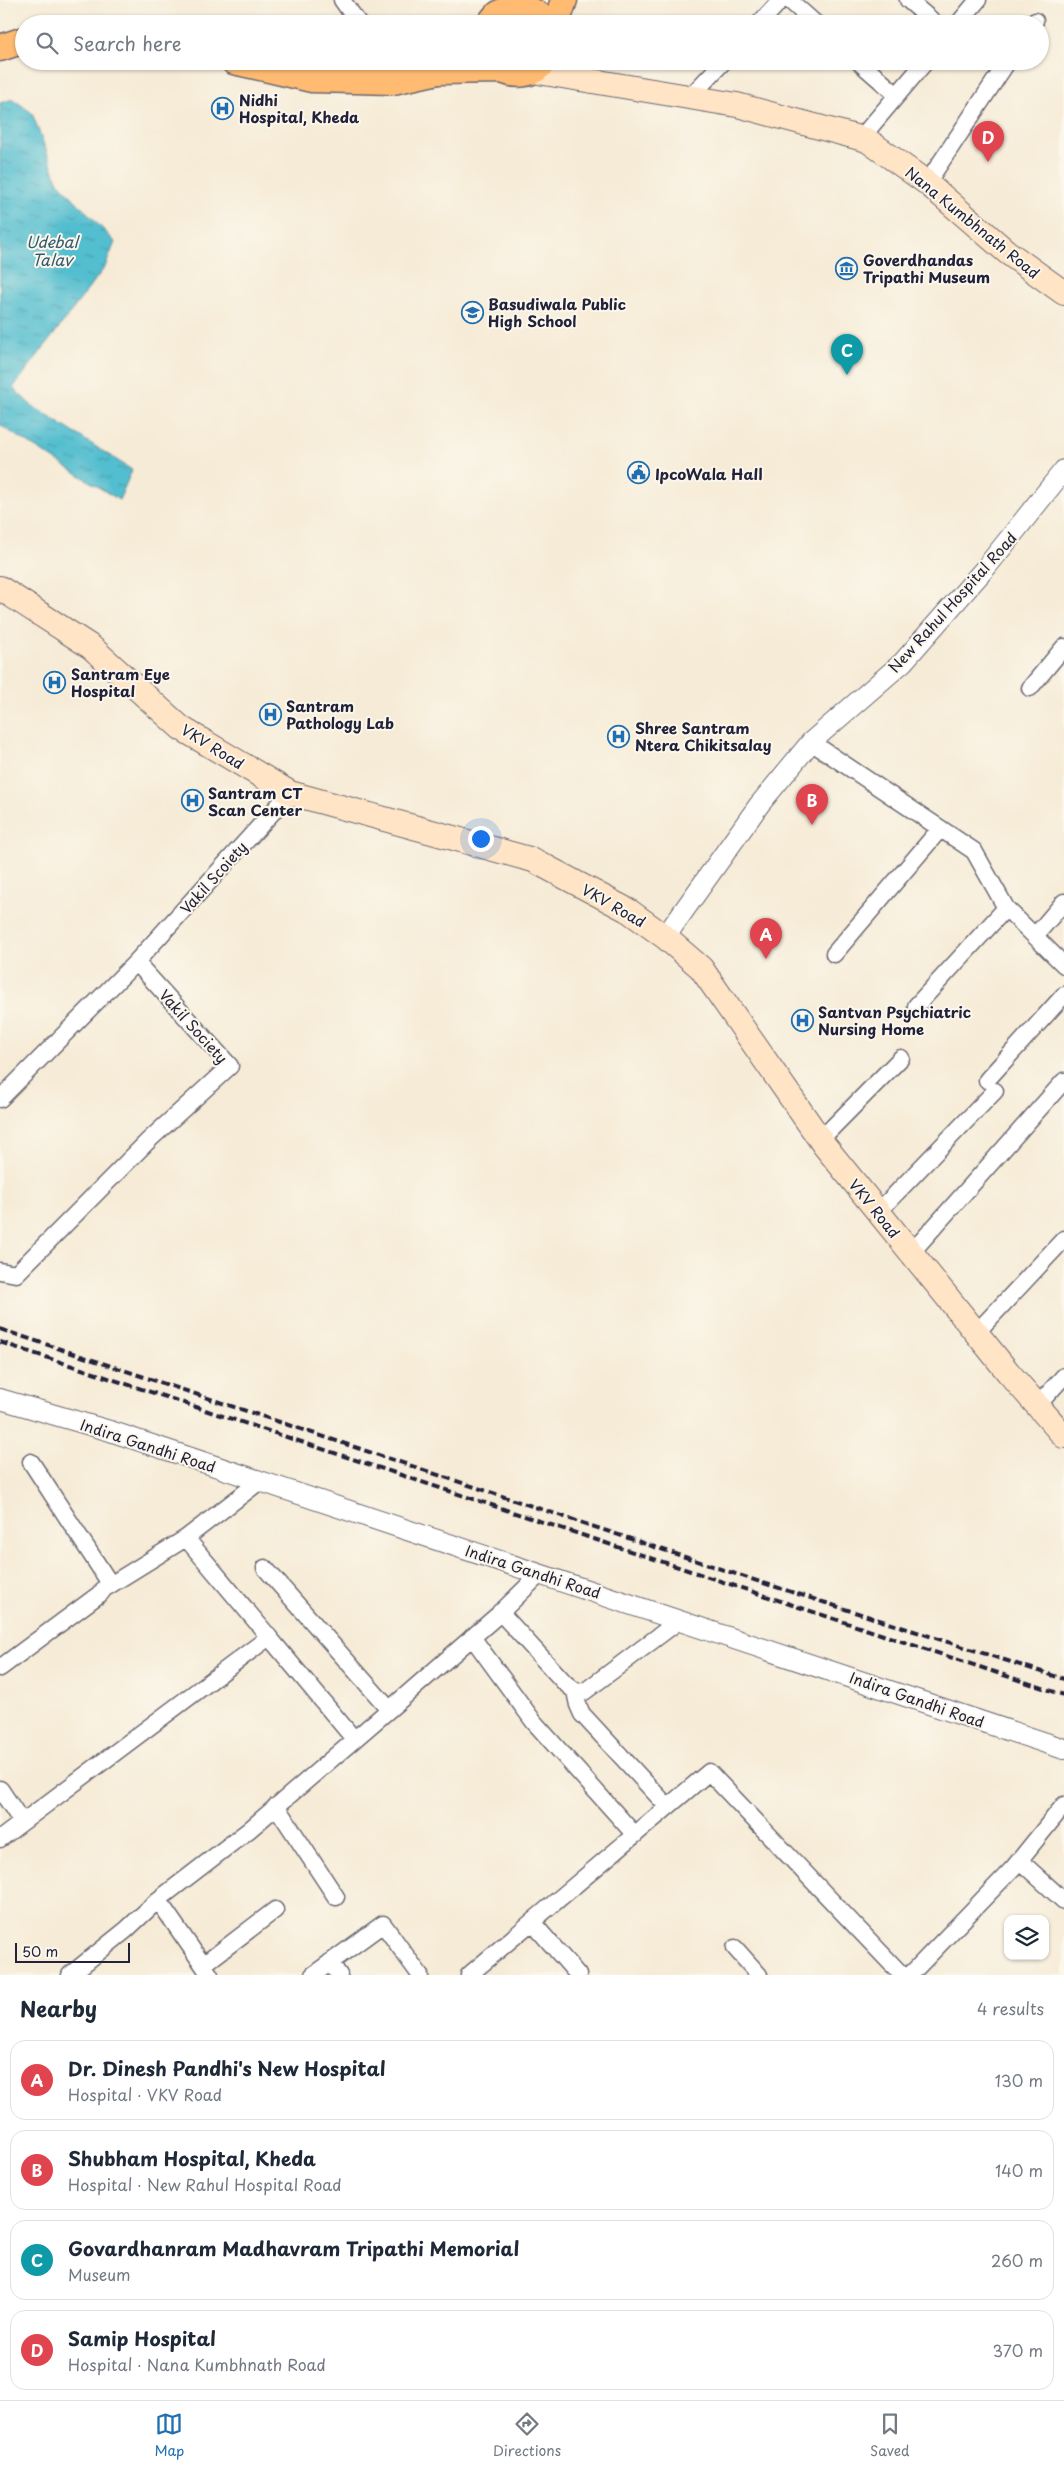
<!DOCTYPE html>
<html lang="en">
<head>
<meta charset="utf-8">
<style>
	:root { --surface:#fff; --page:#f2f2f3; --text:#1f2937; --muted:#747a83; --line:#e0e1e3; --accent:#1f6fb2 }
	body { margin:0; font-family:"Playpen Sans",sans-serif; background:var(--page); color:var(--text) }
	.controls { position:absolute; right:15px; bottom:15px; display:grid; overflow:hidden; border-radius:10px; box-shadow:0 1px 4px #0004 }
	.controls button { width:45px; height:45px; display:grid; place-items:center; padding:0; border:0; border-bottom:1px solid var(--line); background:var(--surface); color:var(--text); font:25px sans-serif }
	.scale { position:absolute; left:15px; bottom:12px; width:115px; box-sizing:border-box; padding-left:5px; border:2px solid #22223b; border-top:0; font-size:14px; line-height:18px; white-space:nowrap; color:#22223b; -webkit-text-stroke:4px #fbf7ec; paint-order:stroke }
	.you { position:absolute; left:480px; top:838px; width:18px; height:18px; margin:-12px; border:4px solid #fff; border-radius:50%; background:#1a73e8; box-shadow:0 0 0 8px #1a73e833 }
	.badge { display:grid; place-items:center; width:32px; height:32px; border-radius:50%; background:var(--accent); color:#fff; font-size:16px; font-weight:700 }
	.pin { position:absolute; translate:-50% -41px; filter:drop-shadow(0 1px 2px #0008) }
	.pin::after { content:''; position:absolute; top:26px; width:18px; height:15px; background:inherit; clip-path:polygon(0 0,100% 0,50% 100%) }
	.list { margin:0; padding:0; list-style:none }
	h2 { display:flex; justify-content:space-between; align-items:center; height:65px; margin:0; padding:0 20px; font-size:21px }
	h2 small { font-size:16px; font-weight:400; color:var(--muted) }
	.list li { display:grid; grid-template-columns:32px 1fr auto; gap:15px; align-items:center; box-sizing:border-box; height:80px; margin:0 10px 10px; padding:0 10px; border:1px solid var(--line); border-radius:15px }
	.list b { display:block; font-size:19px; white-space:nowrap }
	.list p { margin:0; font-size:16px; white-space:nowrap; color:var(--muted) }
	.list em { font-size:16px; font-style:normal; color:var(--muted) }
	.icon { flex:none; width:28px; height:28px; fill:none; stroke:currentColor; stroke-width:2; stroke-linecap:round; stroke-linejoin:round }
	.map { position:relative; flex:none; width:1064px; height:1975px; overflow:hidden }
	.search { position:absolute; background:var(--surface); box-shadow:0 1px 4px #0004; left:15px; right:15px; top:15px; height:55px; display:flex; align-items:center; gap:12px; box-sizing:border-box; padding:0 18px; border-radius:28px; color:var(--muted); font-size:19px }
	.sheet { height:425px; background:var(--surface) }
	nav { display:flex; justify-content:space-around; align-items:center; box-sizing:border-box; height:70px; border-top:1px solid var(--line); background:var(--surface); font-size:14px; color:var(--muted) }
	nav a { display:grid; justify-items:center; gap:2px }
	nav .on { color:var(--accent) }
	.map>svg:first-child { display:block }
	.water { fill:url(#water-ripples); stroke:#3a7085 }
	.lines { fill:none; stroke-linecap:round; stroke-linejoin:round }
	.minor-casing { stroke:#6c6871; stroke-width:19 }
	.tertiary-casing { stroke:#6c6871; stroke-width:22 }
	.secondary-casing { stroke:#6c6871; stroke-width:26 }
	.primary-casing { stroke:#6c6871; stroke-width:29 }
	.minor { stroke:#fff; stroke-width:16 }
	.tertiary { stroke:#fff; stroke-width:20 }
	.secondary { stroke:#ffe4c6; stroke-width:24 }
	.primary { stroke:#ffbb71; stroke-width:26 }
	.rail { stroke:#22223b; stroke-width:4; stroke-dasharray:8 4; stroke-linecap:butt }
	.labels { text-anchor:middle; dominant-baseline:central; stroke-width:4; stroke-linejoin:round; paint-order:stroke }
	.poi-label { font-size:15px; font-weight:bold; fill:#22223b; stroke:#fbf7ec; text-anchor:start }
	.street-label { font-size:15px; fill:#22223b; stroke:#fbf7ec }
	.water-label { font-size:16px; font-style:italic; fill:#33596f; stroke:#fbf7ec }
</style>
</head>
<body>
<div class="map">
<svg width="1064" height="1975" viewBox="0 0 1064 1975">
	<defs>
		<pattern id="water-ripples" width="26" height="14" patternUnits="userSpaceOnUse" patternTransform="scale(1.25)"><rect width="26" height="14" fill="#53becf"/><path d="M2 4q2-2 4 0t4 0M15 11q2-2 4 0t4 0" fill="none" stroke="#449aa9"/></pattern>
	</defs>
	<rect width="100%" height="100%" fill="#fbf7ec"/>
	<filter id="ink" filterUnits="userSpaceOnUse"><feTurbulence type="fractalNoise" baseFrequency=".02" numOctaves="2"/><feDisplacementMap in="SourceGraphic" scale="10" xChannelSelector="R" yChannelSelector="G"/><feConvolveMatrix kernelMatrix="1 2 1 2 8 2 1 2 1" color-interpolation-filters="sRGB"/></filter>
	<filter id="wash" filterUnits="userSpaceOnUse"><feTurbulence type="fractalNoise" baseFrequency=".0096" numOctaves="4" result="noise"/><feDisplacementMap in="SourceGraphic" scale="20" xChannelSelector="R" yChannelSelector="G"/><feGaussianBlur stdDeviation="1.12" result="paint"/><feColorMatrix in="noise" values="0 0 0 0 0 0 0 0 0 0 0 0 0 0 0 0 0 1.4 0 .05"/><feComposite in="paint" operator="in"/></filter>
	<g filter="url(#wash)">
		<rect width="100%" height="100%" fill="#f6ebd6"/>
		<path class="water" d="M13,99L32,113L58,182L115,242L105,267L13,388L31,405L132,470L119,500L0,425V103Z"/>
	</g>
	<g filter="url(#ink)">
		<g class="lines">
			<defs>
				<path id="minor" d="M342,0L359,24
					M789,0L816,24
					M908,0L936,24
					M759,24L781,0
					M958,24L978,0
					M1033,24L1035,21
					M388,61L393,81
					M858,61L897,95
					M690,97L724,61
					M861,138L926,61
					M927,183L1008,61
					M1030,688L1064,647
					M811,742L974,851L1006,908L1064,965
					M1035,936L1064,902
					M834,954L940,829
					M136,962L290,793
					M916,1006L1006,908
					M987,1080L1064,995
					M0,1099L136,962L230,1066L149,1140L16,1274L0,1271
					M820,1140L901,1058
					M878,1212L995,1091
					M911,1253L1064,1081
					M976,1333L1064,1239
					M1037,1406L1064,1376
					M265,1568L389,1709
					M107,1587L186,1538
					M500,1612L565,1683L575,1691L584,1692L680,1620
					M269,1637L354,1739
					M472,1637L534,1722L635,1835
					M0,1668L101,1593L109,1582L31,1462
					M575,1691L578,1705L582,1714L668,1807
					M0,1789L22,1822
					M276,1806L336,1897
					M0,1839L269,1637L186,1538L260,1481
					M1019,1860L1064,1901
					M158,1900L210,1975
					M532,1922L578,1975
					M735,1948L759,1975
					M330,1962L339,1975
					M203,1965L275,1910
					M70,1975L126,1930L158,1900L249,1830L398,1702L499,1614L540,1574
					M313,1975L383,1924L420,1975
					M469,1975L709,1772L902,1975
					M910,1975L1014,1867L1064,1805"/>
				<path id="tertiary" d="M665,937L759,805L811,742L903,662L988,565L1064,470
					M0,1399L110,1431L1064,1749"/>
				<path id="secondary" d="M532,71L737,105L867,140L927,183L1007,252L1064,293
					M0,588L91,647L181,728L290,793L533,860L629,911L665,937L701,968L824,1145L1008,1372L1064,1436"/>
				<path id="primary" d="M490,24C502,2 534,4 547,24
					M556,24L564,0
					M0,48L24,40
					M234,61L312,79L393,81L438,71L502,70
					M492,61C505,78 532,78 544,61"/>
			</defs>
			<use href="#minor" class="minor-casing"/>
			<use href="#tertiary" class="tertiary-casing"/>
			<use href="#secondary" class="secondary-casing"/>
			<use href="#primary" class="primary-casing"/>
			<use href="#minor" class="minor"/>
			<use href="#tertiary" class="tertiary"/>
			<use href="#secondary" class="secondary"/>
			<use href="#primary" class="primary"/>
			<path class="rail" d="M0,1329L751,1579L1064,1679
				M0,1342L1064,1695"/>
		</g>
	</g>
	<defs>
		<symbol id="hospital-ring" viewBox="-11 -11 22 22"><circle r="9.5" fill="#fbf7ec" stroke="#1f6fb2" stroke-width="1.5"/><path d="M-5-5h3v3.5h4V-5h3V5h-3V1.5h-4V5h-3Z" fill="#1f6fb2"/></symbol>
		<symbol id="museum-ring" viewBox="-11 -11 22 22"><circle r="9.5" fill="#fbf7ec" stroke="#1f6fb2" stroke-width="1.5"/><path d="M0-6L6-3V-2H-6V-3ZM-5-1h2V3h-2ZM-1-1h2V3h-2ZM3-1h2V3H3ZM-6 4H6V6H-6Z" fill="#1f6fb2"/></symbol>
		<symbol id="school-ring" viewBox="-11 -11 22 22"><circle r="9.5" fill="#fbf7ec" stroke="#1f6fb2" stroke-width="1.5"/><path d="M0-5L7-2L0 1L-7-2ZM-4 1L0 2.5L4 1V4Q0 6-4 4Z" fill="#1f6fb2"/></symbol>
		<symbol id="civic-ring" viewBox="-11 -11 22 22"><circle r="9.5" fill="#fbf7ec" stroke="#1f6fb2" stroke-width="1.5"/><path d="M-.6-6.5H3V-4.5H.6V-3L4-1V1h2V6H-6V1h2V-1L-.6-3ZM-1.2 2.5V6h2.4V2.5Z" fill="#1f6fb2"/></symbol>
	</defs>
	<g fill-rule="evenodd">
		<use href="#hospital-ring" x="210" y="96" width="25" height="25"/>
		<use href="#museum-ring" x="834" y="256" width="25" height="25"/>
		<use href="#school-ring" x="460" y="300" width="25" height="25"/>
		<use href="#civic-ring" x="626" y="460" width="25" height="25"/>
		<use href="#hospital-ring" x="42" y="670" width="25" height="25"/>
		<use href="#hospital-ring" x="258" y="702" width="25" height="25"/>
		<use href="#hospital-ring" x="606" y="724" width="25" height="25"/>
		<use href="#hospital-ring" x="180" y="788" width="25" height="25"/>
		<use href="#hospital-ring" x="790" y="1008" width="25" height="25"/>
	</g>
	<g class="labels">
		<g class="poi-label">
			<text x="239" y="99">Nidhi<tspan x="239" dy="17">Hospital, Kheda</tspan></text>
			<text x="863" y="259">Goverdhandas<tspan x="863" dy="17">Tripathi Museum</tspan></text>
			<text x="488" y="303">Basudiwala Public<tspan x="488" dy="17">High School</tspan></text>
			<text x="655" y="473">IpcoWala Hall</text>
			<text x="71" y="673">Santram Eye<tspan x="71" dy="17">Hospital</tspan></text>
			<text x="286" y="705">Santram<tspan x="286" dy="17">Pathology Lab</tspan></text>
			<text x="635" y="727">Shree Santram<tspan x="635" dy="17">Ntera Chikitsalay</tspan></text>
			<text x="208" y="792">Santram CT<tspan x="208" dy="17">Scan Center</tspan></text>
			<text x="818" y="1011">Santvan Psychiatric<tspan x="818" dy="17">Nursing Home</tspan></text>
		</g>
		<g class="street-label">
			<text transform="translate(973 222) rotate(39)">Nana Kumbhnath Road</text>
			<text transform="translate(952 602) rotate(-48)">New Rahul Hospital Road</text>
			<text transform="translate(213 746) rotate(32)">VKV Road</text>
			<text transform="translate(213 877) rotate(-48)">Vakil Scoiety</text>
			<text transform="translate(614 905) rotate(30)">VKV Road</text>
			<text transform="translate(194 1026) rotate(48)">Vakil Society</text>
			<text transform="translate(875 1208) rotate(51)">VKV Road</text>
			<text transform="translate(148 1445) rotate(18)">Indira Gandhi Road</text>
			<text transform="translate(533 1571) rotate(18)">Indira Gandhi Road</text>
			<text transform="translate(917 1699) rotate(19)">Indira Gandhi Road</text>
		</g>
		<g class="water-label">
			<text x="52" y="241">Udebal<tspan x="52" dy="18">Talav</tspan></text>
		</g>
	</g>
</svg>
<div class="controls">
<button><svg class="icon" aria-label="layers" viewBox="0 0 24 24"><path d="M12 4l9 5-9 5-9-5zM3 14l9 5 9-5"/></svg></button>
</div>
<div class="scale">50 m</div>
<div class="you"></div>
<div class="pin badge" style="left:766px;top:959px;background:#e0444e">A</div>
<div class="pin badge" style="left:812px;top:825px;background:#e0444e">B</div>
<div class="pin badge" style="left:847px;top:375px;background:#0f9aa8">C</div>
<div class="pin badge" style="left:988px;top:162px;background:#e0444e">D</div>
<div class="search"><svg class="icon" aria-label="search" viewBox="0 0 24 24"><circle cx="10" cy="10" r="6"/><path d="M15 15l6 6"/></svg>Search here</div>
</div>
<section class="sheet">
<h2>Nearby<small>4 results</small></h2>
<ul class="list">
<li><span class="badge" style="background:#e0444e">A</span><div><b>Dr. Dinesh Pandhi's New Hospital</b><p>Hospital · VKV Road</p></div><em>130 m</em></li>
<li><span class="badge" style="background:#e0444e">B</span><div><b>Shubham Hospital, Kheda</b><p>Hospital · New Rahul Hospital Road</p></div><em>140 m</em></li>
<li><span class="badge" style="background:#0f9aa8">C</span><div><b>Govardhanram Madhavram Tripathi Memorial</b><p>Museum</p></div><em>260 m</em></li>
<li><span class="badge" style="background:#e0444e">D</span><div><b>Samip Hospital</b><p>Hospital · Nana Kumbhnath Road</p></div><em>370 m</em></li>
</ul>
</section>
<nav>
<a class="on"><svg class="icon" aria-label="map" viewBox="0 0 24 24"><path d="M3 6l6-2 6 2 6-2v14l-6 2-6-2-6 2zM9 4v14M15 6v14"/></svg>Map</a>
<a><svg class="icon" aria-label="directions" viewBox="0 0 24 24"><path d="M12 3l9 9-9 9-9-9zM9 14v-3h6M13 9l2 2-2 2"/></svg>Directions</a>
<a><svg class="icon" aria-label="saved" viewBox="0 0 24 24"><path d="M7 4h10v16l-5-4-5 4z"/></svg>Saved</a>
</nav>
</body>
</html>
